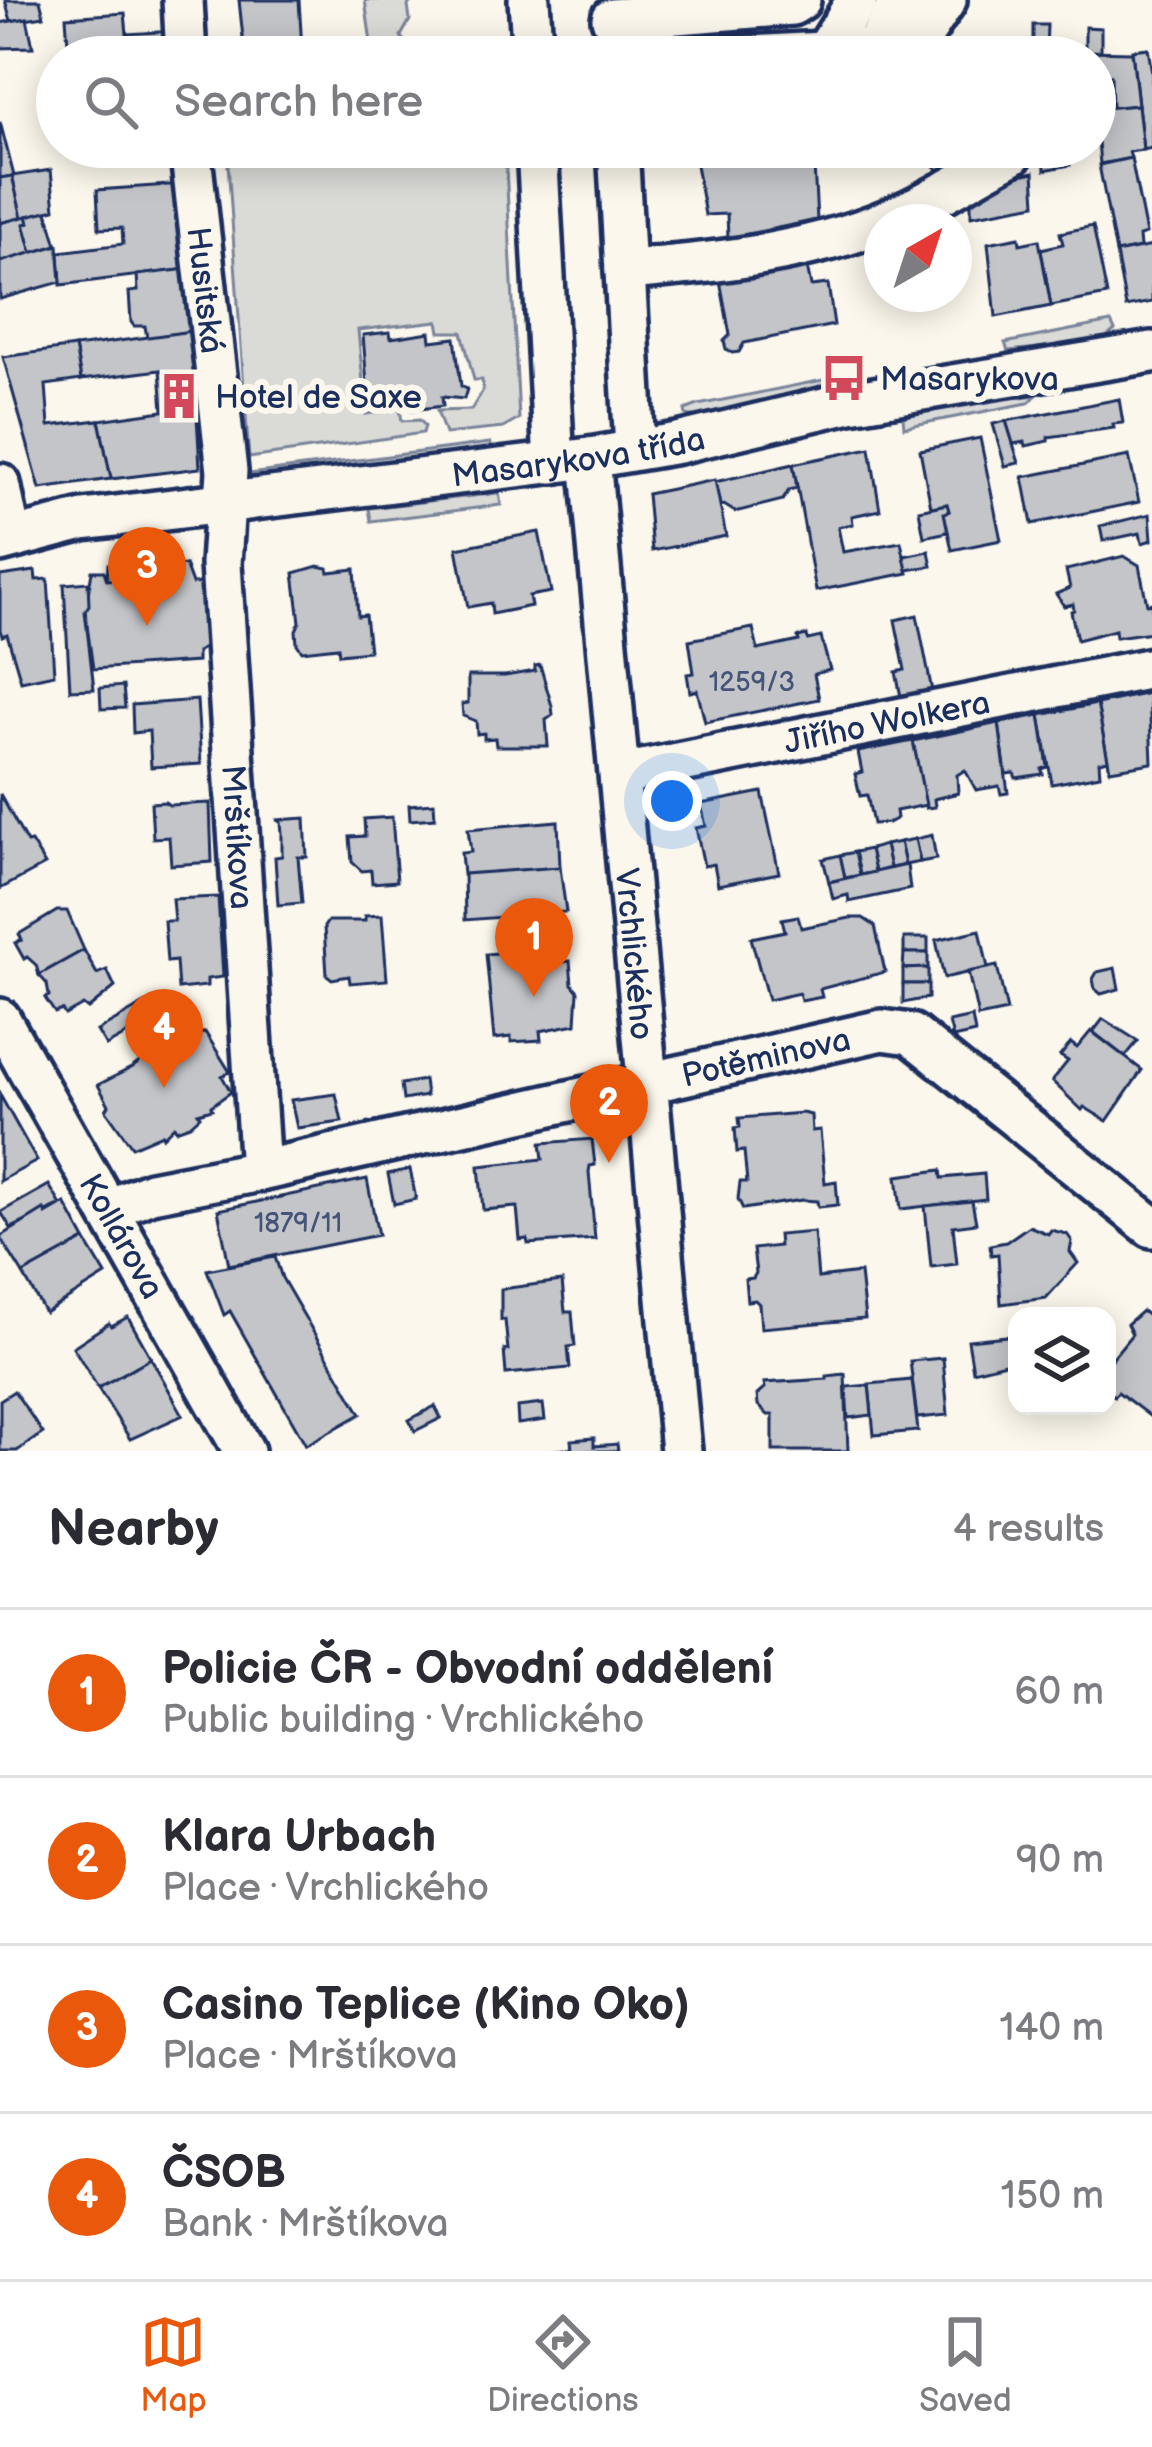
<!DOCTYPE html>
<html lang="en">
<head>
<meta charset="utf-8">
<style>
  :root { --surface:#fff; --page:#f7f7f7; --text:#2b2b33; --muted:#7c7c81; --line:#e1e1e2; --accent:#ea580c }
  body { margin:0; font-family:"Balsamiq Sans",sans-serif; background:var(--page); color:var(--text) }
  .controls { position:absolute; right:36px; bottom:36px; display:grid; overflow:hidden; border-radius:24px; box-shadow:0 6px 30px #0003 }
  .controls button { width:108px; height:108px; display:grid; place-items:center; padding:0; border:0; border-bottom:3px solid var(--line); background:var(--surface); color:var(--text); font:60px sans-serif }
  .compass { position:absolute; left:864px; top:204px; width:108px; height:108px; border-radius:50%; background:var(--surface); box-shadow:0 6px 30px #0003; rotate:39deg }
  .you { position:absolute; left:672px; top:801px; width:42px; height:42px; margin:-30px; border:9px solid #fff; border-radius:50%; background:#1a73e8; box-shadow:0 0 0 18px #1a73e833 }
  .badge { display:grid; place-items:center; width:78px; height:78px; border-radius:50%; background:var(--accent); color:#fff; font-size:39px; font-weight:700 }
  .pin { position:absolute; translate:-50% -99px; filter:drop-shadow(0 3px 6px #0008) }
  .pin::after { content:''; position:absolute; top:63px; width:42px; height:36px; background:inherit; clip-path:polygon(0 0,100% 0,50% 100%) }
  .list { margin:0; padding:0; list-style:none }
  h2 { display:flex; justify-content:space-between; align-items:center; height:156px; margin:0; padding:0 48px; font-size:51px }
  h2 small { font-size:39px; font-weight:400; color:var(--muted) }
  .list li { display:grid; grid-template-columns:78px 1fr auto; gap:36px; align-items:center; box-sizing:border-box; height:168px; padding:0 48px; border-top:3px solid var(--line) }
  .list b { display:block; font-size:45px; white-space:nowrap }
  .list p { margin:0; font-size:39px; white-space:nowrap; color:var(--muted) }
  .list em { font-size:39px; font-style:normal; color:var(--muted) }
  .icon { flex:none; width:66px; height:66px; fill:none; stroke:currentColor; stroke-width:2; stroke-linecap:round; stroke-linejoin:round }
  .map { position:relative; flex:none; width:1152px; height:1451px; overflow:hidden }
  .search { position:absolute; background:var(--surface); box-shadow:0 6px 30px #0003; left:36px; right:36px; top:36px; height:132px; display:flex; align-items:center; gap:30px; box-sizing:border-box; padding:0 42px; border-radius:66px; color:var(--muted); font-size:45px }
  .sheet { height:828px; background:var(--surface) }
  nav { display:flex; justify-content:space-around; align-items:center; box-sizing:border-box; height:168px; border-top:3px solid var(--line); background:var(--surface); font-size:33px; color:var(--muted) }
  nav a { display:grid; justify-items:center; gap:6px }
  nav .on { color:var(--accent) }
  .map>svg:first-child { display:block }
  .green { fill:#dadad7; stroke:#7a849a; stroke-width:3 }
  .building { fill:#c3c5c9; stroke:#1b2f5e; stroke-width:3 }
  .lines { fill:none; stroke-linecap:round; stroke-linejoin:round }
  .minor-casing { stroke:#1b2f5e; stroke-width:48 }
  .minor { stroke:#fbf7ec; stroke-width:39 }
  .labels { text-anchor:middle; stroke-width:12; stroke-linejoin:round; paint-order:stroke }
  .number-label { font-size:27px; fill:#455479 }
  .street-label { font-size:33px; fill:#1b2f5e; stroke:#fbf7ec }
  .poi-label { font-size:33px; fill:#1b2f5e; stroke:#fbf7ec; text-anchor:start }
</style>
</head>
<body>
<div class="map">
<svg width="1152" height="1451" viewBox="0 0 1152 1451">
  <rect width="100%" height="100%" fill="#fbf7ec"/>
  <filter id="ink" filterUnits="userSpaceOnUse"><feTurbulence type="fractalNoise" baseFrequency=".00833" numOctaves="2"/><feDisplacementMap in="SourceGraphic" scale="24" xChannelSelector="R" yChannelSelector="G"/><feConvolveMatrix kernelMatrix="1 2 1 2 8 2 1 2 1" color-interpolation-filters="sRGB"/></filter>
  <g filter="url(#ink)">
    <g class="green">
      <path d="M365 0H412L408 6 410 20 401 36 413 57H373Z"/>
      <path d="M255 147H505L519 419 503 428 445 434 437 411 471 410 483 390 482 380H474L462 332H440L438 321 358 330 366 414 400 409 402 421 420 420 425 426 423 433 249 458 227 150Z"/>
      <path d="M1111 322 1115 330 1101 342 1008 351 1005 343Z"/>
      <path d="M823 380 833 381C793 395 728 425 686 415L685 410 698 405Z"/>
      <path d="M1037 395 1028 403 904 427 903 417 933 408Z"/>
      <path d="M490 443 492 452 244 483 249 474Z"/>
      <path d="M499 493 501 505 371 521 369 508Z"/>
    </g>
    <g class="building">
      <path d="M5 0H40L44 16 11 21Z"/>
      <path d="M239 0H299L302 49 290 50V57H245Z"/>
      <path d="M125 13 127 34 174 31 175 57H69L66 17Z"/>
      <path d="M27 18 33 47 0 48V23Z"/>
      <path d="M1033 25H1047L1046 51 1033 50Z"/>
      <path d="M1085 27 1101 28V52H1085Z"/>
      <path d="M1148 48 1152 73V148L1143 150 1132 50Z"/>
      <path d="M1033 50 1132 52 1138 105 1112 108 1111 75 1095 76V57H1033Z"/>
      <path d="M1138 105 1143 150 1129 152 1131 158 1100 164 1095 109Z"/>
      <path d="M0 122 14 176 0 178Z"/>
      <path d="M813 147 817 220 728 238 727 214 705 215 693 148Z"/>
      <path d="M942 147 957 161 941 174 929 158Z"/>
      <path d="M1069 150 1070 165 1045 170 1044 153Z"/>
      <path d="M1131 158 1146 234 1139 236 1140 248 1116 253 1099 165Z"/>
      <path d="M51 170 55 209 22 218 12 176Z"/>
      <path d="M1034 172 1036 204 971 216V185Z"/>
      <path d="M12 176 22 218 0 223V178Z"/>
      <path d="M183 184 188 269 61 285 59 252 123 244 122 228 99 229 97 190Z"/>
      <path d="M47 211 57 245 32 253 24 224 29 223 27 216Z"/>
      <path d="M27 216 29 223 24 224 32 253 0 262V223Z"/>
      <path d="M1093 226 1107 295 1051 306 1041 249 1063 244 1060 233Z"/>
      <path d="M1019 237 1020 244 1039 240 1051 306 996 317 988 243Z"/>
      <path d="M58 245 61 282 0 299V262Z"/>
      <path d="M1152 246V302L1126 307 1116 253Z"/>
      <path d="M806 262 811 286 828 284 834 325 744 343 739 352 732 353 726 349 724 341 730 335 720 280Z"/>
      <path d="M188 269 192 331 147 338 145 326H134L131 322 129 292 138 291 137 275Z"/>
      <path d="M192 331 200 468 111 479 99 420 163 411 160 370 81 380 75 347Z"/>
      <path d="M390 332 391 338 430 332 431 341 455 338 461 386 467 389 464 399 442 397 443 406 412 410 410 402 369 409 363 335Z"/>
      <path d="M75 347 81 380 46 385 49 426 99 420 111 479 40 489 3 357Z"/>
      <path d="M1119 399 1123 423 1113 424 1114 428 1048 437V441L1026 446 1025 442 1013 444 1006 421Z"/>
      <path d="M1006 421 1019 463 1005 466 993 424Z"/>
      <path d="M980 438 1001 540 952 550 944 513 949 511 947 504 931 507 920 450Z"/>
      <path d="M870 448 880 510 852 516 853 524 838 527 843 552 901 542 908 573 816 591 793 464Z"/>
      <path d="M1129 456 1139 502 1032 524 1023 477Z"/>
      <path d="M793 464 797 488 789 490 783 500 735 512 724 505 720 506 715 482Z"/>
      <path d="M715 480 726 536 652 551 647 494Z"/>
      <path d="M947 504 949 511 944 513 948 532 924 537 919 510Z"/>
      <path d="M1150 514 1152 540 1142 543 1140 533 1103 541 1100 526Z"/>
      <path d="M539 532 551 592 529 596 531 606 492 614 491 603 468 607 457 548Z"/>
      <path d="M929 551 932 566 907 570 904 556Z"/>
      <path d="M1124 556 1139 565 1147 604 1152 603V632L1116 637 1115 630 1077 640 1071 611 1074 610 1073 604 1064 606 1056 594 1070 588 1066 570Z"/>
      <path d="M168 560 171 575 107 580 108 564Z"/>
      <path d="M185 565 192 584 204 583 208 645 197 652V662L93 669 85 611 92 571H104L107 580 171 575 173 566Z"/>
      <path d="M318 566 328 568 329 572 355 569 358 616 365 615 369 651 339 654 338 647 302 651 297 644 296 630 300 622 294 573Z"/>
      <path d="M35 571 36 580 48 579 54 674 21 681 7 634 2 636 0 630V576Z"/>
      <path d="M88 582 89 605 85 611 94 689 70 690 64 584Z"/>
      <path d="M917 615 932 691 901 697 896 672 905 670 895 620Z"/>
      <path d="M753 628 758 650 799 641 798 637 807 635 808 640 821 637 830 670 814 674 819 699 705 722 697 690 690 692 687 674 694 673 689 640Z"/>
      <path d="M540 665 552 706 553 715 546 720 548 746H496L495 738 484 739V733L477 734 476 721 463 716 462 704 468 703V676H505L535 671V666Z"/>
      <path d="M123 686 125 708 101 709 100 688Z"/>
      <path d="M1149 693 1152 763 1110 770 1097 704Z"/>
      <path d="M197 700 201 764 151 767 149 731 133 733 132 705Z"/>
      <path d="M1097 704 1108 760 1099 762 1100 775 1052 784 1040 715Z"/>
      <path d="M1040 715 1048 767 1042 769 1043 774 1016 778 1014 773 1006 774 999 723Z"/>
      <path d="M999 723 1008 793 1001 794 999 786 976 790 965 770 957 775 958 793 934 799 935 807 926 808 913 741Z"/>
      <path d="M913 741 926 805 896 811 897 818 888 823 873 824 867 795 860 796 855 774 862 772 858 752Z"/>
      <path d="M762 792 779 873 718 885 714 864 704 866 696 828 706 826 701 804Z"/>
      <path d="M0 794 27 843 31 842 45 865 0 889Z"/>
      <path d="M165 802 169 805 210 803 212 862 171 865 169 837 153 838 151 803Z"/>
      <path d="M434 803 435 818 410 820 409 805Z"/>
      <path d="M392 817 397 881 372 883 371 870 362 871 352 862 350 837 365 836 364 819Z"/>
      <path d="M305 818 307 857H298L302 903 278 905 275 857 282 856V834L281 821 276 820Z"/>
      <path d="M558 821 560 867 463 875 461 853 471 852 468 829Z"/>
      <path d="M932 835 936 859 920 862 915 839Z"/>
      <path d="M915 839 920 862 905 865 900 842Z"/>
      <path d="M900 842 905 865 890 868 885 845Z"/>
      <path d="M885 845 890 868 875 872 870 849Z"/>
      <path d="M870 849 875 872 860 875 855 852Z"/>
      <path d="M855 852 860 875 845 878 840 855Z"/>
      <path d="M840 855 845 878 829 882 823 859Z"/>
      <path d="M907 865 910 889 849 902 848 895 833 899 829 882Z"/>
      <path d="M560 867 566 912 465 920 464 874Z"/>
      <path d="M218 897 223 977 207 979V986L178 989 176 961 167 962 164 921H174L172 899Z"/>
      <path d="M57 911H67L84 950 39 975 36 965 27 957 24 959 15 943 22 940 19 934Z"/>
      <path d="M382 915 387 980 350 983 349 976 332 979 327 975 324 927 328 921H365V916Z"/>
      <path d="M798 916 801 928 850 918H863L875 926 885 972 820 989 822 997 801 1001 799 993 768 1000 751 938 785 931 782 919Z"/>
      <path d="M980 930 988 968 944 978 936 940Z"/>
      <rect x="904" y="938" width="24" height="15"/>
      <path d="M552 949 554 963 570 961 572 984 578 991 576 1024 540 1031 541 1040 511 1042V1037L494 1039 486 954 518 951 520 966 534 965 533 951Z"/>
      <path d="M84 950 97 974 107 970 115 987 88 1009 83 1005 65 1015 62 1010 55 1013 45 998 49 996 47 984 39 975Z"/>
      <path d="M904 953H928V968L903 969Z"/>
      <path d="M997 966 1007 1011 978 1017 968 972Z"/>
      <path d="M928 968V984H903V969Z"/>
      <path d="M1115 968 1119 989 1101 994 1095 989 1093 979 1097 972Z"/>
      <path d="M903 984H928V998L903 1003Z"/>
      <path d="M148 1002 156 1018 106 1046 97 1031Z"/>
      <path d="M187 1006 188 1020 165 1022 157 1008Z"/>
      <path d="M972 1017 975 1033 953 1038 949 1022Z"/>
      <path d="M1103 1019 1138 1041 1125 1057 1093 1032Z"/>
      <path d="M1091 1031 1142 1070 1107 1121 1084 1107 1082 1110 1052 1081 1068 1061 1060 1056 1071 1043 1077 1048Z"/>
      <path d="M205 1032 230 1072 222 1076 231 1092 211 1106 212 1109 198 1113 200 1116 190 1125 176 1130 174 1126 163 1137 162 1134 132 1147 106 1110 109 1105 98 1085 133 1067 155 1050Z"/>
      <path d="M424 1080 426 1096 403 1100 401 1084Z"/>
      <path d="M336 1094 342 1122 297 1128 291 1100Z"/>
      <path d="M0 1095 37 1161 0 1181Z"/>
      <path d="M802 1113 811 1115 812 1131 820 1130 825 1183 836 1181 838 1205 818 1207 817 1201 802 1200 743 1209 738 1199 740 1182H747L744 1151 737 1152 735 1128 740 1127 739 1118Z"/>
      <path d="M592 1139 595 1165 590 1166 589 1172 595 1239 528 1244 527 1239 520 1240 517 1207 483 1210 479 1166 543 1159 541 1143Z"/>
      <path d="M410 1169 416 1199 394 1204 388 1174Z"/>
      <path d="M941 1170 942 1178 984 1174 986 1199 901 1209 897 1176Z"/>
      <path d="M367 1179 378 1235 229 1265 218 1210Z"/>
      <path d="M49 1185 61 1205 11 1228 1 1212Z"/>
      <path d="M972 1201 976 1223 953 1226 957 1264 931 1267 925 1206Z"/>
      <path d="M65 1203 85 1240 23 1274 0 1237 44 1210 46 1214Z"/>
      <path d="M1029 1226 1048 1234 1051 1230 1067 1234 1072 1241 1070 1252 1078 1263 1046 1298 1001 1304 998 1254 991 1255 990 1245 1006 1242Z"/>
      <path d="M814 1232 818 1278 860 1273 865 1319 761 1328 759 1304 755 1300 747 1301 745 1279 753 1278 756 1273 753 1249 779 1246 778 1235Z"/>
      <path d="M85 1240 106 1275 45 1313 23 1274Z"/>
      <path d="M275 1257 282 1278 361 1414 306 1445 230 1311 224 1315 207 1270Z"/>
      <path d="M562 1281 565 1312H572L575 1346 568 1347 570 1368 506 1374 504 1350H508L505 1320H501V1289Z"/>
      <path d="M1142 1311 1152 1319V1418L1118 1392 1114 1396 1107 1390 1109 1362 1132 1334 1127 1324Z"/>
      <path d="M128 1317 151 1358 98 1388 73 1347 109 1323 111 1326Z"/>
      <path d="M1017 1335V1360L973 1371 968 1340Z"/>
      <path d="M151 1358 183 1415 130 1439 98 1388Z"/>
      <path d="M943 1358 948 1415 917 1418 910 1361Z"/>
      <path d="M845 1374 848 1451H773V1415H768L758 1405 757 1395 765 1388 764 1383 827 1379V1376Z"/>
      <path d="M912 1380 918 1431 874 1435 869 1384Z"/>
      <path d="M869 1385 872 1415 848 1418 846 1387Z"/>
      <path d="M14 1391 43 1433 17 1451H0V1400Z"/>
      <path d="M543 1404 545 1420 518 1424 517 1407Z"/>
      <path d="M435 1406 441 1418 415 1431 409 1420Z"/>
      <path d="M594 1438V1446L617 1444 618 1451H548L572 1448 571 1440Z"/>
    </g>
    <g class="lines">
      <defs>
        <g id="minor">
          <path d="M183 0 186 57"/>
          <path d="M529 0 533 57"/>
          <path d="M612 19 792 5 800 0"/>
          <path d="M873 50 901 0"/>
          <path d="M826 51 857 0"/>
          <path d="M730 57 915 47 946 0"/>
          <path id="s1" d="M190 147 227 471 221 564 260 1171"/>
          <path d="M537 147 554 463"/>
          <path d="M618 147 635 449"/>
          <path d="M625 270C718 263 821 252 906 212 942 195 977 173 1012 154L1011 147"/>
          <path id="s2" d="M590 458 681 1451"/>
          <path d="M0 484 11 538"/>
          <path id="s3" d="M0 542 83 520 590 458 678 443 850 402 1152 352"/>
          <path id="s4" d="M622 774 1152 668"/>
          <path id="s5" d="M0 1019 244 1451"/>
          <path id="s6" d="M109 1209 151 1192 260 1171 882 1030 911 1034 1152 1227"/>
        </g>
      </defs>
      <use href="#minor" class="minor-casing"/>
      <use href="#minor" class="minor"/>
    </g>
  </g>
  <defs>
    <symbol id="bus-bare" viewBox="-9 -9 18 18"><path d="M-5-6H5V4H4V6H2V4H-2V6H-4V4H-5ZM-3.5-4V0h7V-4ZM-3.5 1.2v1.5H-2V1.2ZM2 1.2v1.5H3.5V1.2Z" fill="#d1495b" stroke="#fbf7ec" stroke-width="2.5" paint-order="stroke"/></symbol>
    <symbol id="building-bare" viewBox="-9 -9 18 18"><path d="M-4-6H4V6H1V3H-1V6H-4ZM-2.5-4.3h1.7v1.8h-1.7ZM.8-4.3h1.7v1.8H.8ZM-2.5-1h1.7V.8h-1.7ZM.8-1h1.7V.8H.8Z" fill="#d1495b" stroke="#fbf7ec" stroke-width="2.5" paint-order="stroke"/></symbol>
  </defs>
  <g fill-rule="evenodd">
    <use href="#bus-bare" x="811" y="345" width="66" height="66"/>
    <use href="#building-bare" x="146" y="363" width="66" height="66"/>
  </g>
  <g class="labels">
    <g class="number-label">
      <text x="752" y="691">1259/3</text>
      <text x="298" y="1232">1879/11</text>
    </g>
    <g class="street-label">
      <text dy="12" stroke="none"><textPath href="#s1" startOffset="144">Husitská</textPath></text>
      <text dy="12" stroke="none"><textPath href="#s3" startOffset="585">Masarykova třída</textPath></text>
      <text dy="12" stroke="none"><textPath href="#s4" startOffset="270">Jiřího Wolkera</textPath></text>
      <text dy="12" stroke="none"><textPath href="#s1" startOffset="693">Mrštíkova</textPath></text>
      <text dy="12" stroke="none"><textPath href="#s2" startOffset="498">Vrchlického</textPath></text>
      <text dy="12" stroke="none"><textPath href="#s6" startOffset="675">Potěminova</textPath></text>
      <text dy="12" stroke="none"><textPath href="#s5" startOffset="249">Kollárova</textPath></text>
    </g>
    <g class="poi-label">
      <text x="880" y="390">Masarykova</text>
      <text x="215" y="408">Hotel de Saxe</text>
    </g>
  </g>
</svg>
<div class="controls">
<button><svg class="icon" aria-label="layers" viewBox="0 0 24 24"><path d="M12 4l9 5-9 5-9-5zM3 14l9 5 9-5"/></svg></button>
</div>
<svg class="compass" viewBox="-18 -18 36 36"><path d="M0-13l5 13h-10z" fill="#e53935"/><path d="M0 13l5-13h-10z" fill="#7c7c81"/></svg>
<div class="you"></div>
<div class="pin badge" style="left:534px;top:997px">1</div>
<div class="pin badge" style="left:609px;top:1163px">2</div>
<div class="pin badge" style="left:147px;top:626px">3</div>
<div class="pin badge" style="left:164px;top:1088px">4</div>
<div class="search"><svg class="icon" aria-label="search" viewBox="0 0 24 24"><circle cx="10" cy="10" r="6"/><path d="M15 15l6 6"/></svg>Search here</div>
</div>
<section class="sheet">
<h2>Nearby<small>4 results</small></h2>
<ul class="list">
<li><span class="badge">1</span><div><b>Policie ČR - Obvodní oddělení</b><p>Public building · Vrchlického</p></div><em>60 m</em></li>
<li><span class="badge">2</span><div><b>Klara Urbach</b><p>Place · Vrchlického</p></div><em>90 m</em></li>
<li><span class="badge">3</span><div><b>Casino Teplice (Kino Oko)</b><p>Place · Mrštíkova</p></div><em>140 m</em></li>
<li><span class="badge">4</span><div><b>ČSOB</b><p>Bank · Mrštíkova</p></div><em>150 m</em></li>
</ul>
</section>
<nav>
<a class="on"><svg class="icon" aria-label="map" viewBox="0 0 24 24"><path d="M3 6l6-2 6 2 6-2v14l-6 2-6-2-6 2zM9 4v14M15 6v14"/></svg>Map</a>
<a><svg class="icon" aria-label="directions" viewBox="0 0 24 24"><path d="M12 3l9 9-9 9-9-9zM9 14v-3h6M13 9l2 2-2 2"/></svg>Directions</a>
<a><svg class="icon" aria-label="saved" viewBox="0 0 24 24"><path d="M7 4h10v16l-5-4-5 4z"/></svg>Saved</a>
</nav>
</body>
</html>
